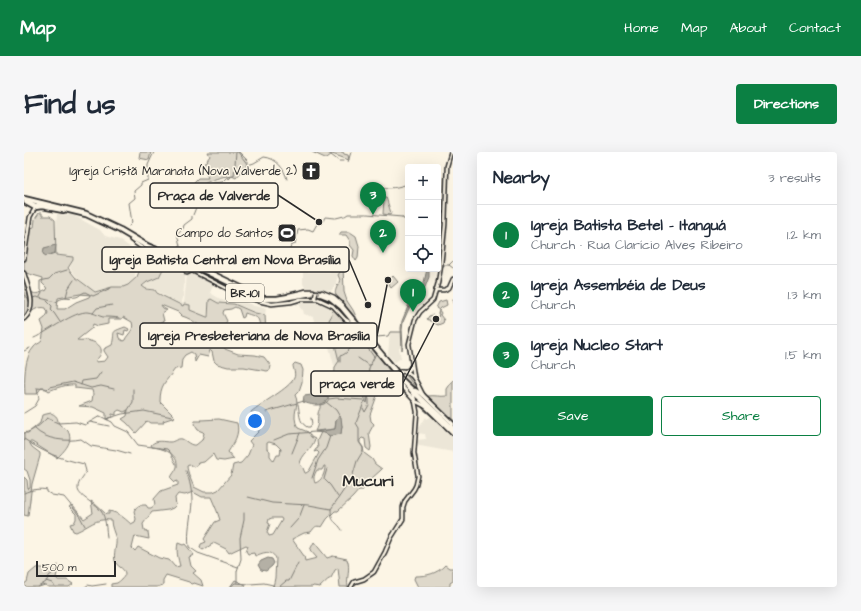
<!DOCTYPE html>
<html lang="en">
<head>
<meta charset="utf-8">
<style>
  :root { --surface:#fff; --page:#f6f6f7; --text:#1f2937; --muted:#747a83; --line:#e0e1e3; --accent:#0b8043 }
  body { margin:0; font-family:"Architects Daughter",sans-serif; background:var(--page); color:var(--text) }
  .controls { position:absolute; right:12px; top:12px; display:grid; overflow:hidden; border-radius:4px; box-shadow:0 4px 16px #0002 }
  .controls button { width:36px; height:36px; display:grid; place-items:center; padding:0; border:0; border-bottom:1px solid var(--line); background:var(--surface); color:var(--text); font:20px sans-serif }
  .scale { position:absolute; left:12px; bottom:10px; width:80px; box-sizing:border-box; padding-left:4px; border:2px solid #2b2b2b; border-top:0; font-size:11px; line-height:14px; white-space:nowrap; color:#2b2b2b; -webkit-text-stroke:3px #fcf5e5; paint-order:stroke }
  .you { position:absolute; left:231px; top:269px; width:14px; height:14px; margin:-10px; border:3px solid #fff; border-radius:50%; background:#1a73e8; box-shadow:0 0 0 6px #1a73e833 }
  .badge { display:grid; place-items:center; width:26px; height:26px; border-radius:50%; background:var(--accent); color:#fff; font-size:13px; font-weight:700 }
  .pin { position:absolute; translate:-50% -33px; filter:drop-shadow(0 1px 2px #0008) }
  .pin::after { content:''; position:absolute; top:21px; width:14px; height:12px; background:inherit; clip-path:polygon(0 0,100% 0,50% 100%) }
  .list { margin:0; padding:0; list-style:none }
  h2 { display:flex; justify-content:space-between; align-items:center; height:52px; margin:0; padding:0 16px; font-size:17px }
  h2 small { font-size:13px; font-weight:400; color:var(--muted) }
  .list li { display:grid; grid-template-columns:26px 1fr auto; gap:12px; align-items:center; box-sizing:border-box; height:60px; padding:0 16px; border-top:1px solid var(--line) }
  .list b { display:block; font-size:15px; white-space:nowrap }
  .list p { margin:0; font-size:13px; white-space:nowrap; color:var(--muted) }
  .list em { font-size:13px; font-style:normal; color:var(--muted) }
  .actions { display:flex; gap:8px; padding:12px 16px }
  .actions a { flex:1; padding:9px 0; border:1px solid var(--accent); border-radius:4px; text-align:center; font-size:14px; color:var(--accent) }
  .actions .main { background:var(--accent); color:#fff }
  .icon { flex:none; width:22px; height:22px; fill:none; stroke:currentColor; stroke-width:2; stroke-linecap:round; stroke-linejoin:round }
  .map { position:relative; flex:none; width:429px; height:435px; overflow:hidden; border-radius:4px }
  header { display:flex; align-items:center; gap:24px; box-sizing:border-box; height:56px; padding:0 20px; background:var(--accent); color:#fff }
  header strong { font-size:19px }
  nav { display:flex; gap:22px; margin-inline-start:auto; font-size:14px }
  .intro { display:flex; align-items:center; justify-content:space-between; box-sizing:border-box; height:96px; padding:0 24px }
  h1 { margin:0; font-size:28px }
  .button { padding:10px 18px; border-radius:4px; background:var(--accent); color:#fff; font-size:14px; font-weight:700 }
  main { display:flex; gap:24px; padding:0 24px }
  aside { flex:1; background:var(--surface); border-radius:4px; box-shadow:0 4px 16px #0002 }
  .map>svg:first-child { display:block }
  .built { fill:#ece6d7 }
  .green { fill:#ded8ca; stroke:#84827a; fill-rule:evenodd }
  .water { fill:#b4b0a5; stroke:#7d7b74 }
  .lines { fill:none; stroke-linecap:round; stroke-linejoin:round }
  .stream { stroke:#7d7b74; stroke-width:1 }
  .tertiary-casing { stroke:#2b2b2b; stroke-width:5.5 }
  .secondary-casing { stroke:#2b2b2b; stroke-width:6 }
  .motorway-casing { stroke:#2b2b2b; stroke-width:8 }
  .tertiary { stroke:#fcf5e5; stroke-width:2.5 }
  .secondary { stroke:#fcf5e5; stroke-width:3 }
  .motorway { stroke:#fcf5e5; stroke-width:4.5 }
  .tertiary-bridge-casing { stroke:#2b2b2b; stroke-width:5.5; stroke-linecap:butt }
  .motorway-bridge-casing { stroke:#2b2b2b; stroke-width:8; stroke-linecap:butt }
  .tertiary-bridge { stroke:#fcf5e5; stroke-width:2.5 }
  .motorway-bridge { stroke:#fcf5e5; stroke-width:4.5 }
  .labels { text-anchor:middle; stroke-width:3; stroke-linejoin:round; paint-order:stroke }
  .shield { fill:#fcf5e5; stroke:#6a6863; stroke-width:1 }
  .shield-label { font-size:11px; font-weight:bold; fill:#2b2b2b }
  .poi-label { font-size:12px; fill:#2b2b2b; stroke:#fcf5e5; text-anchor:end }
  .district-label { font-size:16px; font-weight:bold; fill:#2b2b2b; stroke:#fcf5e5 }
  .leader { fill:none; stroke:#2b2b2b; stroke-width:1.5 }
  .callout-dot { fill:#2b2b2b; stroke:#fcf5e5; stroke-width:1.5 }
  .callout { fill:#fcf5e5; stroke:#2b2b2b; stroke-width:1.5 }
  .callout-label { font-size:13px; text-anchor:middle; font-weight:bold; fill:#2b2b2b }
</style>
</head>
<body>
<header>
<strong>Map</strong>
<nav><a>Home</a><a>Map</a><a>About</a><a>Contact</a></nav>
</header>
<div class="intro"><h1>Find us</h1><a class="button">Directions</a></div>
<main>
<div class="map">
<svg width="429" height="435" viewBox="0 0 429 435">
  <rect width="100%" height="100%" fill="#fcf5e5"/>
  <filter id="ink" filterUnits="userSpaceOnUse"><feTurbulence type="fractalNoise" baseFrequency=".025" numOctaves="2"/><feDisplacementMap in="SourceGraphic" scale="8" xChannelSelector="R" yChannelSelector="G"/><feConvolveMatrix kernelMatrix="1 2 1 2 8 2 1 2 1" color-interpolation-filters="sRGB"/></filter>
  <g filter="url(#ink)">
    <g class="built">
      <path d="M33 62 49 63 76 78 81 84 96 88 114 101 115 109 110 127 103 134 91 135 70 139 61 132 52 124 46 116 50 105 30 103Z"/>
      <path d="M143 110 161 118 162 120 158 151H160L163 123 167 120 190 131 186 141 200 149 204 142 230 154 242 156 241 163 234 162 221 156 201 150 194 151 188 147 185 148 183 165 165 158 166 153 161 152 159 154 129 137H122L118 135 123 130 135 125Z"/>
      <path d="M279 120H314L312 132 307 139 282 137 279 132Z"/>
      <path d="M282 147H292L305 153 309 158 305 169 316 212 310 213 303 188 292 176 289 165 280 162 279 158 277 157 276 153H272V149Z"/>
      <path d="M366 179 378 180V196H375L377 206 371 210 364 203Z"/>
      <path d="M408 264 429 283V300L396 294 392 289V288L402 287 401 282 392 281 402 265 403 267Z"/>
    </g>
    <g class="green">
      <path d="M116 0H127L125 8 115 6Z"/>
      <path d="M184 0H215L224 9V12L212 26 208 24 205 27 203 24C196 25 179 30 176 36L170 30 174 26H184L179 13 186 4Z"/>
      <path d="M288 0H319L320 2 324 3 325 8 308 2 303 6H301Z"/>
      <path d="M361 45H362L367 61 366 63 359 62 360 46Z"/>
      <path d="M15 61H18V64H26L31 68 32 103 49 105V108L44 116 51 125 71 140 88 135H99L104 133 113 125 122 100 144 107 135 125 123 130 118 134 122 137 131 138 133 141 159 154 160 152 166 153V158L183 165H184L185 148 187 147 194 151 210 152 231 161 241 163 242 182 236 179C235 164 235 166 221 161L220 165 218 166 215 157 211 155 207 157 200 158 199 161 203 169 199 175 197 174 194 183 201 197 214 202 231 203 240 205 247 214 246 218 243 219 220 215H204L193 212 190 209 188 200 186 198 184 205 175 203 171 210 170 202 167 200 161 203 158 207 157 216 151 217C142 230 136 232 136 250L151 265 139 269 140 271H126L123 269 112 281 103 271 98 267 103 264 104 258 100 260 95 258 92 260V263L88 262V265L84 266V268L82 267V261L69 255 55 254 68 249 69 242 68 238 51 236V233C44 232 31 236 25 239L21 236H17L13 242H1C0 229 0 205 10 195 12 192 15 192 18 189L20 177 17 169 21 166 24 161 22 156C14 154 7 159 2 165H0V131L2 132C7 144 12 143 23 138L22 135 18 131 19 126 2 121 0 123V99L4 72 7 76 10 75 11 67ZM56 142 66 143 65 145 52 150 41 157H33L34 146ZM137 153 154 160 158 164C169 167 178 176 188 183V185L191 186V191L181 186 178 181 175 183C167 175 155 176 150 186H148L149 174 143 172V178L141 180 136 176V170L140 169 138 161 143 158 139 156ZM99 165 108 170C111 179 103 182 101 188L99 189 95 186 94 181 100 183 101 178 104 179 105 177 101 175C85 181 92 178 88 193L80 197V199L84 205 81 209 72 210V208C81 200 78 192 66 189 62 187 57 189 53 188L68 176 69 172 74 174 84 172V167H98Z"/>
      <path d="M260 73 270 75 266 90 255 87Z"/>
      <path d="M317 80H326L332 84 335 94 334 106 332 109 329 104 330 98 326 93V89L322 83H315Z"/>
      <path d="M317 112 319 113 320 140 323 149 329 158 335 171 362 203V206L323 160C322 155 321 155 318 151 309 140 310 142 316 128L314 123 317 118Z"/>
      <path d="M369 124 374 130 367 136 363 130Z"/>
      <path d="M288 144 301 147 314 156 362 214 370 226 368 232 369 235 380 239 383 242 355 238 346 263 347 269 350 272 345 281 347 295 346 299 342 296 341 287 338 286 336 288V291L339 295 340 301 348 307 351 312 358 317 357 318 338 335 339 338H335L329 345 314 359H311L303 367 298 375C291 373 291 375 287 380L280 381 268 387 280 404 281 409 293 406 286 398 290 390 303 406 309 404 323 407C327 417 322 426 324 435H316L314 416 311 418 307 426C302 428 300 432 296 435L289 434 288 435H249L251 426 252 406C246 397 239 401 231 404L230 401 224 402 222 399 224 394 222 393 205 401 202 397 190 391 179 398 176 396 177 392 182 390 180 387 191 370 196 368 193 359 187 345H178L169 340 161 343 154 342 151 346 152 353 149 356 144 358 128 360 119 372 120 378 124 380 125 387 111 384 108 396 111 399 114 395 135 406 145 408 151 415 156 414C154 406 152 400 154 391L159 393 161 392 170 403 165 405 167 414 172 419 169 421 177 428 179 434 170 431 167 432 165 430 142 423 139 428V433L133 435H87V432L93 431C96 429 101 425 101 421 100 416 92 414 91 409 89 401 93 394 92 387 90 380 87 375 87 368 71 366 66 374 52 380L49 379 46 372 50 371 52 367V362L45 355 48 353 60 367 69 361 67 349 70 351 82 362H85V359C95 361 99 365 107 372L111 370 112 367 110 359C113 353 116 353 122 353L124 356H127L131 353 130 347 137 339 154 333V329L151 330 147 326C148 322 152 319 153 315 155 302 139 296 128 295L127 293C133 287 139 290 146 290 150 290 153 286 158 287 163 289 166 294 172 293L178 288 180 281 179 280 174 278 170 272 171 269H178L177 268 195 267 213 271C216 282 210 291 204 300L210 307 200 309 192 308 189 302 180 310 174 311 171 315 165 313 163 314C163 319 168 331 170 335L180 340H189L194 338 207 323 209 313 217 311 224 303 228 293 225 289 235 279V264L228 262 227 260C237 251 266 236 270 226 272 222 269 217 269 213L271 211 277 213 279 218 278 230 275 239 271 243C277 254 266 261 274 276L284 280 287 285 291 287C288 297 277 303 276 312L279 316 281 321H282L285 319 295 301 293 299 290 300 292 297 294 296 293 289 297 280 305 282V284L317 281 318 274 315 265 312 269 311 277 291 279C295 272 293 269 294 262 294 258 297 257 296 253L300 252 304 249V245L310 240 311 215 315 209 305 168 308 163 309 157C294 144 277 151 260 149ZM245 290 252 292 257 297 256 303H253L250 309 246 304V299L243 297V291ZM300 314H301C301 321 298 329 291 331 289 326 290 323 293 318H298ZM248 366H257L258 368 249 383 245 384 243 380 246 372 244 371 245 367Z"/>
      <path d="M422 148 423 153 417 156 415 158 412 156 415 150Z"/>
      <path d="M415 158 417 161 416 163 420 168 419 171 414 173 403 167 405 164 409 163 411 165H414L415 162H414Z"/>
      <path d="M379 220C386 222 394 230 395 238H393L375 222Z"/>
      <path d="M429 228V269L404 244C411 243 416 245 423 244V237Z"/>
      <path d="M27 261C36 265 32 268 36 273 39 276 42 276 44 279 50 290 40 299 33 306L8 290H5L8 295 16 301V304L8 332 4 364 0 363V325L3 328 4 337 6 336V328L3 319 0 317V281H4L16 271 18 263Z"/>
      <path d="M421 413 425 416H429V429L426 431V435H394L390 427 391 424C402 424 413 422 421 413Z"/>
      <path d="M12 416C17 415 29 418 33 421L32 426 34 428H43L49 432 45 435H24L21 433 15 435H1L0 432 3 430 5 422Z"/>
      <path d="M211 428 222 433 221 435H206Z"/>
    </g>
    <g class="water">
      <path d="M32 93 31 101 22 104 19 102 20 96Z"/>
      <path d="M403 117H405V125L400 138 387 152 379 170 378 178 379 194 378 198 377 176 378 169 385 152 399 135Z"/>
      <path d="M340 231 344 246 343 251C338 246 337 238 340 231Z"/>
      <path d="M288 243 304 245V247C297 256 288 253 279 250L280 244Z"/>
      <path d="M315 264 317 265 318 274 317 282 306 284 301 281 291 280 311 277 312 269Z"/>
      <path d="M244 406 248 407 250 411 248 414 242 419 237 418 234 413 237 409Z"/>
    </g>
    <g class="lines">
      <g class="stream">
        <path d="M214 0 224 13 230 11 240 5C252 6 260 16 263 27"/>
        <path d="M303 0 315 9H319"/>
        <path d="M324 10 327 0"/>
        <path d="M354 34C364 38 375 35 384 32"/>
        <path d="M337 62H342"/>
        <path d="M343 62 378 65 379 67H384"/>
        <path d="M321 64 324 62H336"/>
        <path d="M312 66 320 64"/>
        <path d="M105 74 108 71 105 51 111 46 110 39 117 33V31L124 28V13L130 0"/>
        <path d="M155 102 156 94 153 81 159 77 160 73 168 67V64L169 63 175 48 178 35 188 31 198 30 203 25 210 24 212 0"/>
        <path d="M419 113H425L429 116"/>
        <path d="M425 113 429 109"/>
        <path d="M265 120 264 103 267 94 271 92 274 78 284 77 289 79 293 72 299 69 301 65 311 66"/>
        <path d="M0 143 4 146 5 150 9 149V146L12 145 32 150C37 145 45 146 52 145 55 145 57 141 61 140L69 144 87 136"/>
        <path d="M16 145 18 141 16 138V129L25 127 30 122 43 118"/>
        <path d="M42 145 44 137 50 128"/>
        <path d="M429 147V151"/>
        <path d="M23 149 28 154 27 158 30 161 36 170"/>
        <path d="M69 161 73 156 88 153"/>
        <path d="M326 171 350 205"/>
        <path d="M10 186C24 180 50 159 64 160 69 160 74 164 79 165 84 165 90 165 95 166"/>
        <path d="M313 195C310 183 317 178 320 167"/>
        <path d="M354 196 352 189 353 185 364 184 366 180H378"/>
        <path d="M356 197 365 206 375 218 384 225 392 237"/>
        <path d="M0 199 6 196"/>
        <path d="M334 206 344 213H346"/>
        <path d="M316 210V204C324 202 326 195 332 190L341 194"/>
        <path d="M327 224 335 229H340L343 226"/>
        <path d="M57 233 58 229 72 227 77 220"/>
        <path d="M341 234 343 232 345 216 353 199"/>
        <path d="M305 247 312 246 339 248"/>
        <path d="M302 250 312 258 316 265"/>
        <path d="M274 252C276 260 274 270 283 275H286L288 272 287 266"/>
        <path d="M398 254 399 257 421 276"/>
        <path d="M339 256 341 260 345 253V248L342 233"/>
        <path d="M242 260 280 249"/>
        <path d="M0 261 11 254 15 247 13 236 23 237 25 235 49 230 67 236 77 234 90 237"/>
        <path d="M102 261 109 250V237"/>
        <path d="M82 267 98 262 120 259 148 265"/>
        <path d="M66 270 85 274"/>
        <path d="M11 277C21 288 43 290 57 287L67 294 92 298 106 302"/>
        <path d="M0 281C10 279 16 273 23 266L34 271 52 270 61 273 76 264 88 270 91 274 104 280 114 293 143 297 146 300 152 312"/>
        <path d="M0 287C22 302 35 306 60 312L62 319C60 325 54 329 54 336 53 344 71 351 77 359 82 365 82 378 83 386"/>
        <path d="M250 288 265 282 291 280"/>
        <path d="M268 301 276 281"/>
        <path d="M303 317 300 327 306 333 314 345"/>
        <path d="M162 319C166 329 168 339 168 350 167 366 163 379 165 395L174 401 214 415"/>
        <path d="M288 326 294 308 302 296 306 284"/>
        <path d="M0 341C6 338 16 336 23 338V340L28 343 40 345 55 363 61 374"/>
        <path d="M224 345 248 351 285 353 307 357 328 326 333 309 339 299V296L335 290V276L332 271 341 248"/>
        <path d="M307 357C307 372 312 368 318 378"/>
        <path d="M266 376 275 366 280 353"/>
        <path d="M22 429 28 431 31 435"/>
        <path d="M213 431V419L217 407 216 386 220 368V361"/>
        <path d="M14 435 22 430 25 424 33 418 34 413"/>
        <path d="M61 435 64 433 68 434 82 432"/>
        <path d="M206 435 211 431 226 432 240 431 249 433V435"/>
        <path d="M255 435 262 429H265L274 411"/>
      </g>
      <defs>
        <g id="tertiary">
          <path d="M107 88 121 98 143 106 206 138 234 149 248 152 267 150 277 147H294L309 154 321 167 330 173"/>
          <path d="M135 97 169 111"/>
          <path d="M0 107 6 65 11 56"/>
          <path d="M161 117 163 121 167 119 165 114"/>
          <path d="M0 121C4 136 14 155 0 167"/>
          <path d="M412 138H420L425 136 429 127"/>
          <path d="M298 140 310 145 319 153"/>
          <path d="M265 143 282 139H289"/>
          <path d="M390 225 385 192 391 168 396 160 409 148 414 131 417 113 421 73 423 14 427 0"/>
          <path d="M327 435 330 430 340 427 350 420 361 400 367 386 379 367V355L381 349 390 337 392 333 394 324 390 301 393 260 390 244 388 241"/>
        </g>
        <g id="secondary">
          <path d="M382 219 385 218 387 215"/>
          <path d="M391 238 398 242 429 272"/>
          <path d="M399 243C394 235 390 219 378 219L372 224V228L391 249 401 254"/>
          <path d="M400 253 429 281"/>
        </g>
        <g id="motorway">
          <path d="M0 47 62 62 96 78 123 94 166 112"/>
          <path d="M2 50 11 55 18 54 39 58"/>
          <path d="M169 113 240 147H253L288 141 297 142 307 146 318 155 371 219"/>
          <path d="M374 225 429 277"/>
        </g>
      </defs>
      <use href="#tertiary" class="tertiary-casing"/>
      <use href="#secondary" class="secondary-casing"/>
      <use href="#motorway" class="motorway-casing"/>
      <use href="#tertiary" class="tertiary"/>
      <use href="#secondary" class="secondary"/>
      <use href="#motorway" class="motorway"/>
      <defs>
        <path id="tertiary-bridge" d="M291 146 292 140"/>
        <g id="motorway-bridge">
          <path d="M166 112 169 113"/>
          <path d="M370 220 374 225"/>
        </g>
      </defs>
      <use href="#tertiary-bridge" class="tertiary-bridge-casing"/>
      <use href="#motorway-bridge" class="motorway-bridge-casing"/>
      <use href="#tertiary-bridge" class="tertiary-bridge"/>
      <use href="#motorway-bridge" class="motorway-bridge"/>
    </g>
  </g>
  <defs>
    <symbol id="church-square" viewBox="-11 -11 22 22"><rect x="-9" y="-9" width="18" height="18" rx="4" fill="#2b2b2b" stroke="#fcf5e5"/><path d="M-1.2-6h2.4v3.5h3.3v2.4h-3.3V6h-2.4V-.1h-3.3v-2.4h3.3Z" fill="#fff"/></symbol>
    <symbol id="stadium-square" viewBox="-11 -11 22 22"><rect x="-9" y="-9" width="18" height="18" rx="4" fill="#2b2b2b" stroke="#fcf5e5"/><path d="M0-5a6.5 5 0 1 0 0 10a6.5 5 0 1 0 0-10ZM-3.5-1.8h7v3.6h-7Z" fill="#fff"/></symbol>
  </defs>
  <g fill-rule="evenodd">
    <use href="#church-square" x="276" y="8" width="22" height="22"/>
    <use href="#stadium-square" x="252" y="70" width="22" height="22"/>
  </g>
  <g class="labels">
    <rect class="shield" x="202" y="132" width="38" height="18" rx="3"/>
    <g class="shield-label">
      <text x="221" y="145">BR-101</text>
    </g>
    <g class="poi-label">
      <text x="273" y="23">Igreja Cristã Maranata (Nova Valverde 2)</text>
      <text x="249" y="85">Campo do Santos</text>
    </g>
    <g class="district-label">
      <text x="344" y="334">Mucuri</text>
    </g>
  </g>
  <path class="leader" d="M295 70L254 43M344 153L325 108M364 128L353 184M412 167L379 231"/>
  <g class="callout-dot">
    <circle cx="295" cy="70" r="4"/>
    <circle cx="344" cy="153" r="4"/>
    <circle cx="364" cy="128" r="4"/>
    <circle cx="412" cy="167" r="4"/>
  </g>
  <g class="callout">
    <rect x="126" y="31" width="128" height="25" rx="4"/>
    <rect x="78" y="95" width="247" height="25" rx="4"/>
    <rect x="116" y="171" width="237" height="25" rx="4"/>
    <rect x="287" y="219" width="92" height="25" rx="4"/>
  </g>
  <g class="callout-label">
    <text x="190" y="48">Praça de Valverde</text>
    <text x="201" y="112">Igreja Batista Central em Nova Brasília</text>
    <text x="235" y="188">Igreja Presbeteriana de Nova Brasília</text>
    <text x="333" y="236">praça verde</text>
  </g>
</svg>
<div class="controls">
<button>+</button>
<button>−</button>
<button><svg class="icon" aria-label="locate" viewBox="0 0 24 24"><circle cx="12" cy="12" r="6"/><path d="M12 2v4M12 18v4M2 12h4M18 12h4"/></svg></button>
</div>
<div class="scale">500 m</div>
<div class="you"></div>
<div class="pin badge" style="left:389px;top:160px">1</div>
<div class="pin badge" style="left:359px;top:101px">2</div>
<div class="pin badge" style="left:349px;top:63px">3</div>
</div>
<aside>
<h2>Nearby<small>3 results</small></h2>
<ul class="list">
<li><span class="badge">1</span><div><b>Igreja Batista Betel - Itanguá</b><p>Church · Rua Clarício Alves Ribeiro</p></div><em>1.2 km</em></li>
<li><span class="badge">2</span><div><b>Igreja Assembéia de Deus</b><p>Church</p></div><em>1.3 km</em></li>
<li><span class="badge">3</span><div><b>Igreja Nucleo Start</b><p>Church</p></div><em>1.5 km</em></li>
</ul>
<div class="actions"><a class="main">Save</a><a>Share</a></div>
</aside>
</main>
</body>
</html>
